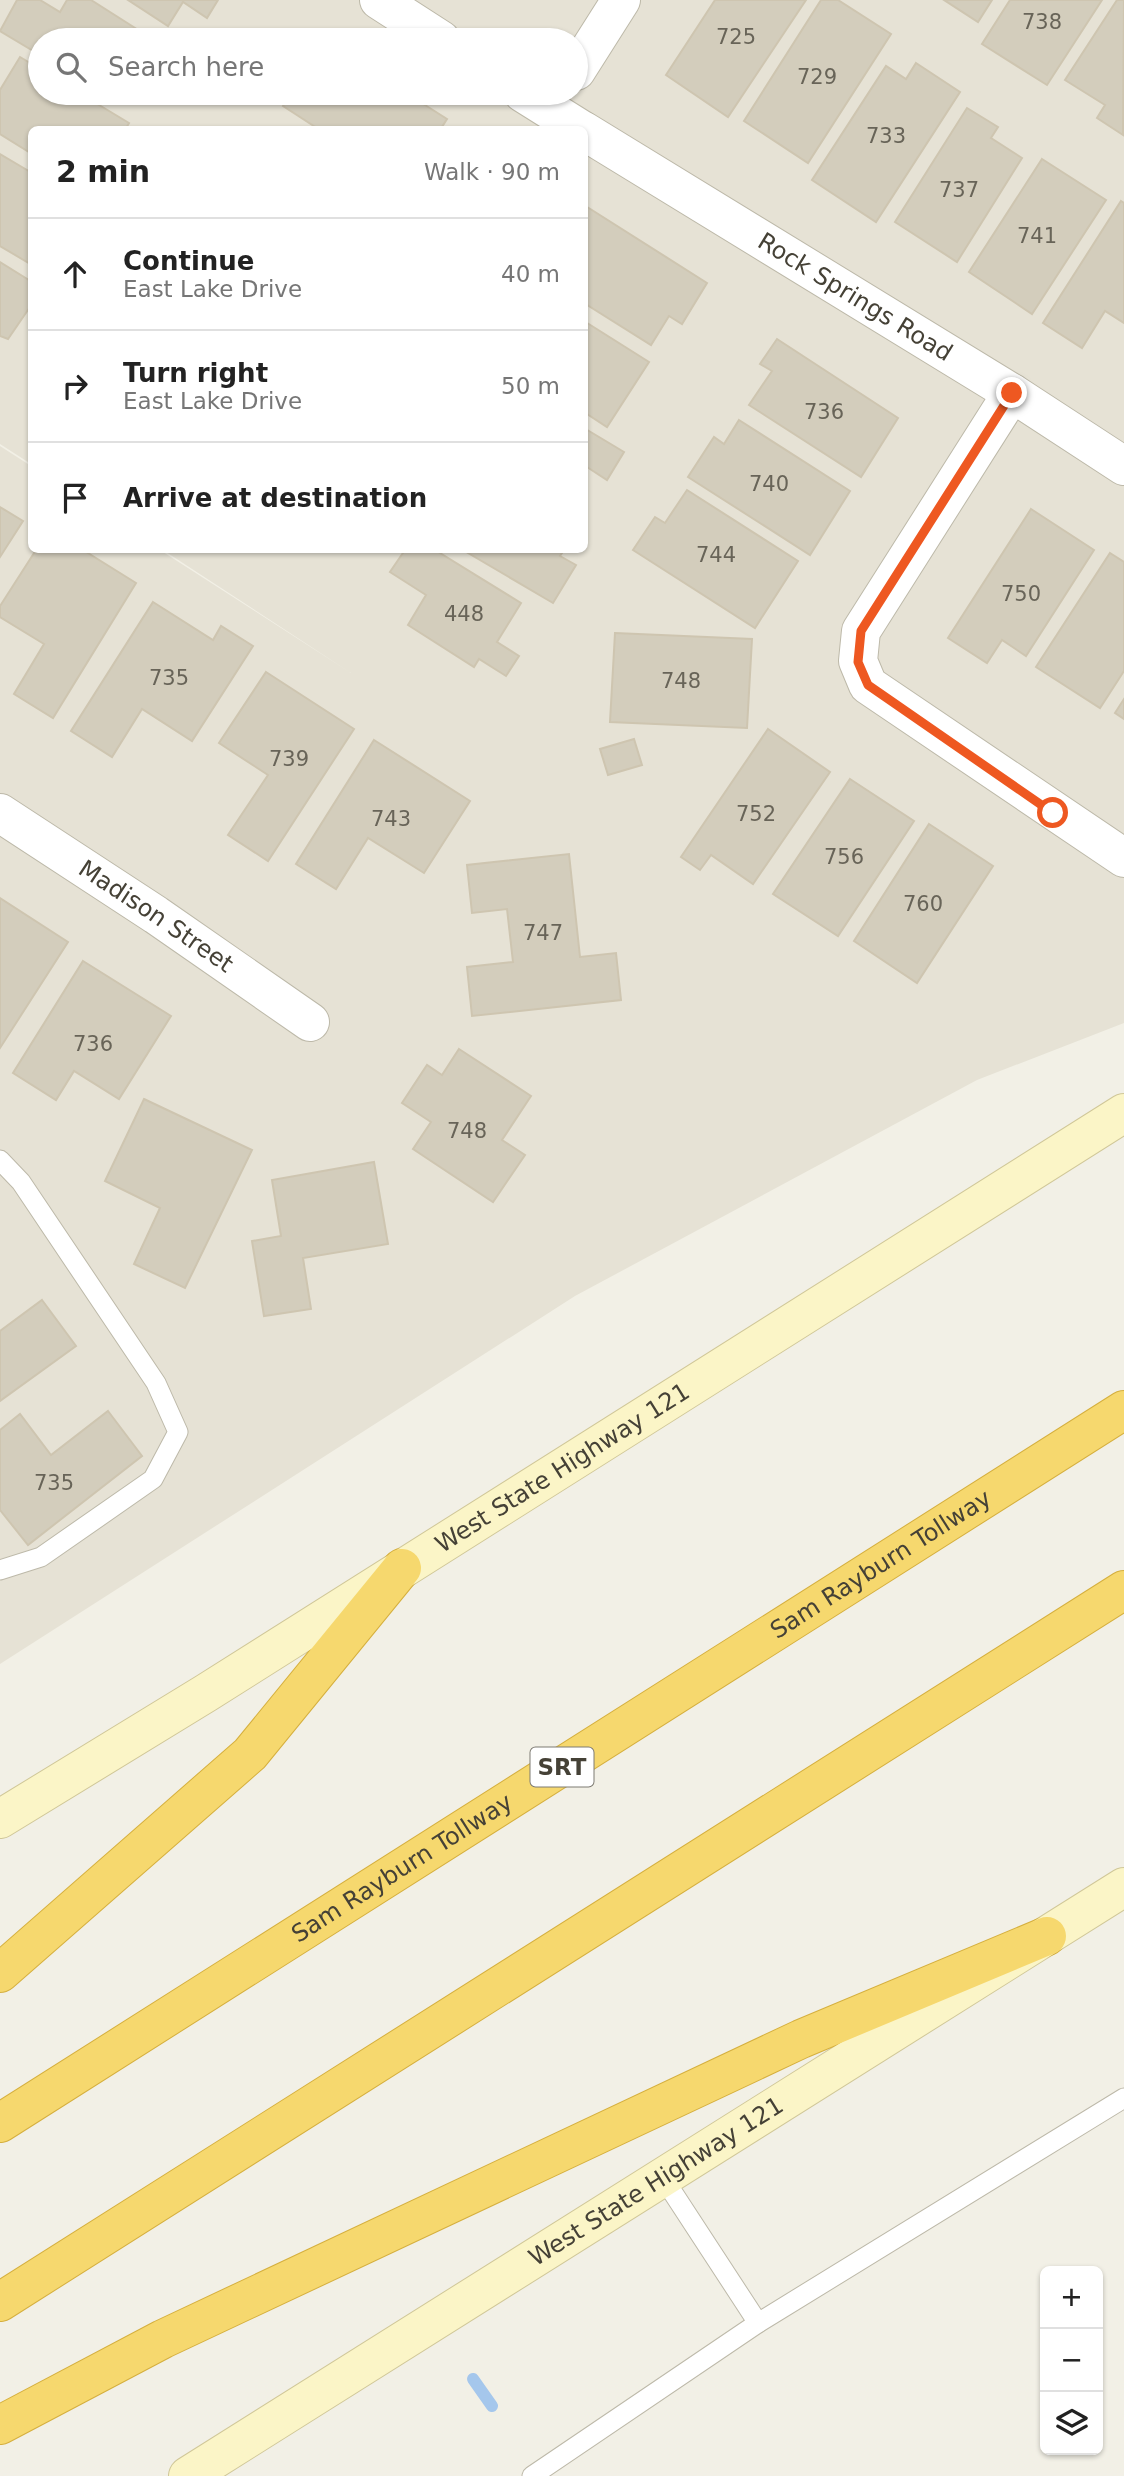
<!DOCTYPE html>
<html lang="en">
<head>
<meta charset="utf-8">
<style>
  :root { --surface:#fff; --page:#f6f6f6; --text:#222; --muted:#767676; --line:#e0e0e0 }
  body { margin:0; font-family:"DejaVu Sans",sans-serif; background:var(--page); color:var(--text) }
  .controls { position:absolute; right:21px; bottom:21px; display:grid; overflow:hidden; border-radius:10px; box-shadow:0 2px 5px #0004 }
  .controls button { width:63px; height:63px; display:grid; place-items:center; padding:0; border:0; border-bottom:2px solid var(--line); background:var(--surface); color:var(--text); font:35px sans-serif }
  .stop { position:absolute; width:21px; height:21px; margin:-16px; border:5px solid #ee5821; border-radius:50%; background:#fff }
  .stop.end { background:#ee5821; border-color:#fff; box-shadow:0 2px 7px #0008 }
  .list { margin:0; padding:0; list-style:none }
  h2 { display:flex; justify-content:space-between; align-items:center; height:91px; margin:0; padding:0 28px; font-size:30px }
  h2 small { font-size:23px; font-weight:400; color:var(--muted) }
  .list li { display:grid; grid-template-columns:46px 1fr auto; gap:21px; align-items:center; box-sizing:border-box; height:112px; padding:0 28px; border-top:2px solid var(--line) }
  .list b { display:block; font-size:26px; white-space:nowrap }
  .list p { margin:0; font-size:23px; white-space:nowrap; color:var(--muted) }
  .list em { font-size:23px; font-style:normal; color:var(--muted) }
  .icon { flex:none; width:38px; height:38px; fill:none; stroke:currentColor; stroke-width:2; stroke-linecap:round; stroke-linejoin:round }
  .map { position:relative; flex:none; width:1124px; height:2476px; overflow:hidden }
  .search { position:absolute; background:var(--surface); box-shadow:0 2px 5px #0004; left:28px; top:28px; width:560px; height:77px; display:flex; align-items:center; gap:18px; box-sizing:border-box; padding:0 24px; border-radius:38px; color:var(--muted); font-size:26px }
  .panel { position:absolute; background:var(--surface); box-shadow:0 2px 5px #0004; left:28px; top:126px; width:560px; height:427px; border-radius:10px }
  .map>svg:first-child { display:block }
  .residential { fill:#e6e2d5; fill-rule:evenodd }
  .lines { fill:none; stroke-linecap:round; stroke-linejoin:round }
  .stream { stroke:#a5c7ec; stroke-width:12 }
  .building { fill:#d3cdbc; stroke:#cec5b0; stroke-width:2 }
  .service-casing { stroke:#bdb9a9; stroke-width:21 }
  .minor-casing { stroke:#bdb9a9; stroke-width:40 }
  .secondary-casing { stroke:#d0c798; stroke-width:40 }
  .motorway-casing { stroke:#d5af3e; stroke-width:40 }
  .service { stroke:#fff; stroke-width:19 }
  .minor { stroke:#fff; stroke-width:38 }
  .secondary { stroke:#fbf5c7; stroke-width:38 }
  .motorway { stroke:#f6d86e; stroke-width:38 }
  .route { stroke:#ee5821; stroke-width:9 }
  .labels { text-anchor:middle; stroke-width:7; stroke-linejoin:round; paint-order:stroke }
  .number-label { font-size:21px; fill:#686458 }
  .shield { fill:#fff; stroke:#7d7a72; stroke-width:2 }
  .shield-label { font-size:23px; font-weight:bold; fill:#454136 }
  .street-label { font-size:24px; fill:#454136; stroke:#fff }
</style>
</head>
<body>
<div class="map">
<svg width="1124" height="2476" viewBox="0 0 1124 2476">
  <rect width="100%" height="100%" fill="#f2f0e6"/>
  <path class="residential" d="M0 0H1124V1023L977 1080 575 1296 0 1664V446L31 466 32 550H160L351 673 163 550H584V130H32L31 464 0 444ZM40 40H576V93H40Z"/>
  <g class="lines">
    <path class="stream" d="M473 2379 492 2406"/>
  </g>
  <g class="building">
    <path d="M17 0H40L60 12 67 0H91L143 33 139 40H40V55L0 31Z"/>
    <path d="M128 0H218L207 18 183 2 168 26Z"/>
    <path d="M715 0H806L728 117 666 75Z"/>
    <path d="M821 0H838L891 34 808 163 744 121Z"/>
    <path d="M944 0H992L978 22Z"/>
    <path d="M1010 0H1102L1047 85 982 44Z"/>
    <path d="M1117 0H1124L1123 135 1097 118 1105 105 1065 80Z"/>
    <path d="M20 57 40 69V93H79L129 123 125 130H32V154L0 134V90Z"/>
    <path d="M916 63 960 92 876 222 812 180 886 66 906 79Z"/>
    <path d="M292 93H406L447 119 440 130H320L283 106Z"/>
    <path d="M967 108 998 127 991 138 1022 158 957 262 895 222Z"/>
    <path d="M0 154 32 173V265L0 246Z"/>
    <path d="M1042 159 1106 200 1032 314 969 272Z"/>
    <path d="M1121 201 1124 203V323L1105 311 1082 348 1043 323Z"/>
    <path d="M584 205 707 283 682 324 669 316 651 345 584 303Z"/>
    <path d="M0 262 32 282V304L8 339 0 336Z"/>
    <path d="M584 321 649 362 607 427 584 412Z"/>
    <path d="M777 339 898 418 861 477 749 405 772 371 760 364Z"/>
    <path d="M739 420 850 491 810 555 688 477 714 437 724 444Z"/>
    <path d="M584 428 624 452 607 480 587 467 584 471Z"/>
    <path d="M687 490 798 561 755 628 633 550 655 517 665 523Z"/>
    <path d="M0 507 23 521 0 557Z"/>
    <path d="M1031 509 1094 550 1026 656 1002 640 987 663 948 638Z"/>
    <path d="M36 550H83L136 583 53 718 14 694 44 644 0 617V606Z"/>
    <path d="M405 550H435L521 603 497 642 519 656 506 676 479 659 474 667 408 625 426 595 390 572Z"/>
    <path d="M463 550H564L560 556 576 565 553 603Z"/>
    <path d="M1110 553 1124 562V671L1100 708 1036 667Z"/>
    <path d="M153 602 213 640 221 626 253 646 192 741 142 709 112 757 71 731Z"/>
    <path d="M615 633 752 639 747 728 610 722Z"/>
    <path d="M266 672 354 729 268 861 228 835 268 775 219 743Z"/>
    <path d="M1124 699V719L1115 713Z"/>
    <path d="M768 729 830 772 753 884 711 855 700 870 681 857Z"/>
    <path d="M634 739 642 765 608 775 600 749Z"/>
    <path d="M374 740 470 801 424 873 368 838 336 889 296 864Z"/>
    <path d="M850 779 914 821 838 936 773 894Z"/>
    <path d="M929 824 993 866 917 983 854 941Z"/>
    <path d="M569 854 580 957 616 953 621 1000 472 1016 467 967 513 962 507 909 472 913 467 865Z"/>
    <path d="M0 898 68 942 0 1048Z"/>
    <path d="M83 961 171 1016 119 1099 74 1071 56 1100 13 1073Z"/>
    <path d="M459 1049 531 1096 502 1140 525 1155 493 1202 413 1149 431 1122 402 1103 427 1065 442 1075Z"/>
    <path d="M144 1099 252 1150 185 1288 134 1264 160 1208 105 1181Z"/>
    <path d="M374 1162 388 1244 303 1258 311 1309 264 1316 252 1241 281 1236 272 1180Z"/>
    <path d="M42 1300 76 1346 0 1401V1331Z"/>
    <path d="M108 1411 142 1456 28 1545 0 1510V1430L20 1414 51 1455Z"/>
  </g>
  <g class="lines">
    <defs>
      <g id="service">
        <path d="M0 1160 21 1182 156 1383 178 1432 153 1479 41 1557 0 1570"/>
        <path d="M662 2176 758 2323 1124 2098"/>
        <path d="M532 2476 758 2323"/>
      </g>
      <g id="minor">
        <path d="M379 0 441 40"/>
        <path d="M576 71 621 0"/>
        <path d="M523 93 582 130"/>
        <path id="s1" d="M584 131 1012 393 1124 466"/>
        <path d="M1012 393 861 631 858 661 868 685 1124 858"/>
        <path id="s2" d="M0 813 156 915 310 1022"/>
      </g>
      <g id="secondary">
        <path id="s3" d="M0 1819 206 1693 1124 1113"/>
        <path id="s4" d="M188 2476 1124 1887"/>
      </g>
      <g id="motorway">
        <path d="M0 1973 250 1754 402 1568"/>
        <path id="s5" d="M0 2123 1124 1410"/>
        <path d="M0 2302 1124 1590"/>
        <path d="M0 2425 163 2339 801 2039 1047 1936"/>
      </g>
    </defs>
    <use href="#service" class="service-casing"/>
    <use href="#minor" class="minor-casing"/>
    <use href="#secondary" class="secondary-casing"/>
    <use href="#motorway" class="motorway-casing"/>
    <use href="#service" class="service"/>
    <use href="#minor" class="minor"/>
    <use href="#secondary" class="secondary"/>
    <use href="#motorway" class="motorway"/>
  </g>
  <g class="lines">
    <path class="route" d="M1012 393 861 631 858 662 868 685 1053 813"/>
  </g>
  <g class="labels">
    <g class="number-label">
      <text x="1042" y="29">738</text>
      <text x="736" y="44">725</text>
      <text x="817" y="84">729</text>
      <text x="886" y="143">733</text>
      <text x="959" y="197">737</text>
      <text x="1037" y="243">741</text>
      <text x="824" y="419">736</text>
      <text x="769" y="491">740</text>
      <text x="716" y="562">744</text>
      <text x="1021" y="601">750</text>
      <text x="464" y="621">448</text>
      <text x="169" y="685">735</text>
      <text x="681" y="688">748</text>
      <text x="289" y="766">739</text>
      <text x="756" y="821">752</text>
      <text x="391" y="826">743</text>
      <text x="844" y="864">756</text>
      <text x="923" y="911">760</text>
      <text x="543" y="940">747</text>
      <text x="93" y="1051">736</text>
      <text x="467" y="1138">748</text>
      <text x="54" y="1490">735</text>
    </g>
    <rect class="shield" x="530.5" y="1747.5" width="63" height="39" rx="5"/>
    <g class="shield-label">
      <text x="562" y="1775">SRT</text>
    </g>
    <g class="street-label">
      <text dy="8" stroke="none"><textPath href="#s1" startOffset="318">Rock Springs Road</textPath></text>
      <text dy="8" stroke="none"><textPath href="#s2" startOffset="187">Madison Street</textPath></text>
      <text dy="8" stroke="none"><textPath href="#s3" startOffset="663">West State Highway 121</textPath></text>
      <text dy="8" stroke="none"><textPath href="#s5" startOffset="1043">Sam Rayburn Tollway</textPath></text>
      <text dy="8" stroke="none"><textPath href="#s5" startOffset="476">Sam Rayburn Tollway</textPath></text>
      <text dy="8" stroke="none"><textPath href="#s4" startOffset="553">West State Highway 121</textPath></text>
    </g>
  </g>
</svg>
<div class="controls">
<button>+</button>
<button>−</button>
<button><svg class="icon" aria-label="layers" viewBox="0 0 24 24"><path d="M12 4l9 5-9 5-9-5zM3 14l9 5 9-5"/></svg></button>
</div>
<div class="stop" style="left:1053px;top:813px"></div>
<div class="stop end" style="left:1012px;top:393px"></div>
<div class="search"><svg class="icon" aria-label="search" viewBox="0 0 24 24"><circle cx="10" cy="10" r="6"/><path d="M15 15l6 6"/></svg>Search here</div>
<section class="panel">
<h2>2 min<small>Walk · 90 m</small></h2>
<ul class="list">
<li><svg class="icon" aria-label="ahead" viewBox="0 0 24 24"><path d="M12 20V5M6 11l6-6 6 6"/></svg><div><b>Continue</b><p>East Lake Drive</p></div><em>40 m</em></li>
<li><svg class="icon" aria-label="right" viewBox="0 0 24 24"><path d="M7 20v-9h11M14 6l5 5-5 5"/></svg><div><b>Turn right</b><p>East Lake Drive</p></div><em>50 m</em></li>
<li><svg class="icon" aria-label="arrive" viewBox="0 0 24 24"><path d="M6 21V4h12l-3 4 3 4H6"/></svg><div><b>Arrive at destination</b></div></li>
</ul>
</section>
</div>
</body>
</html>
